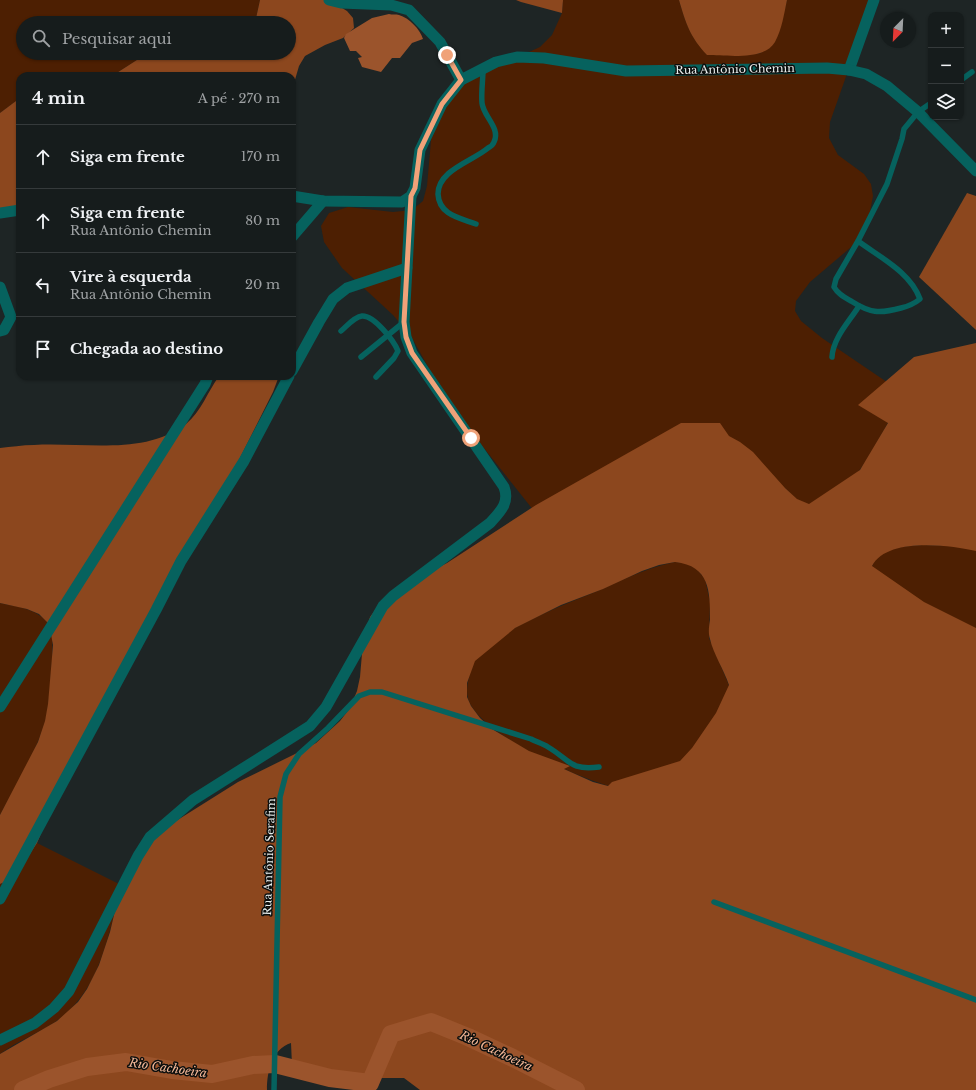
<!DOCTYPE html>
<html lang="pt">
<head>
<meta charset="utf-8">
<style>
  :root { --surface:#161c1c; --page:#232929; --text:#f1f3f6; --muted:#9ea1a3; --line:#353a3b }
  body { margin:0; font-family:"Libre Baskerville",serif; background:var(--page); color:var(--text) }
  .controls { position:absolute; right:12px; top:12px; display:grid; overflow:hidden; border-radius:8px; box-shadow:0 1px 3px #0004 }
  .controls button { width:36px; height:36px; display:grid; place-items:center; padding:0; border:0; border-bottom:1px solid var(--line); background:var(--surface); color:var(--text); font:20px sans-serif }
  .compass { position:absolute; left:880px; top:12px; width:36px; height:36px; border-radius:50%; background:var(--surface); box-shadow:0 1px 3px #0004; rotate:204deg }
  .stop { position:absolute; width:12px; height:12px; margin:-9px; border:3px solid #f0a279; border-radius:50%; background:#fff }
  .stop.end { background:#f0a279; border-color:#fff; box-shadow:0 1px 4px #0008 }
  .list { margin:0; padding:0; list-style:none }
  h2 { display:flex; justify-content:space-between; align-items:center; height:52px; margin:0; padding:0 16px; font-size:17px }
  h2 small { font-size:13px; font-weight:400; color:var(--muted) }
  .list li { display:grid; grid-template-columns:26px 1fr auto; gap:12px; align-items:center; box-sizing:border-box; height:64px; padding:0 16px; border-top:1px solid var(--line) }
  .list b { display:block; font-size:15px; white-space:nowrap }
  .list p { margin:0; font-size:13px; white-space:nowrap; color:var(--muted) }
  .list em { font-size:13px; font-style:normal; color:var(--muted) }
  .icon { flex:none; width:22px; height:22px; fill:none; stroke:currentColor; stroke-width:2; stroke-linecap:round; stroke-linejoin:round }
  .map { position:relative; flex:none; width:976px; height:1090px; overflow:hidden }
  .search { position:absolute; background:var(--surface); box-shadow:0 1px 3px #0004; left:16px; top:16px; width:280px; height:44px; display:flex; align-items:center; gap:10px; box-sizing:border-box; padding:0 14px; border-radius:22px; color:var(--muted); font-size:15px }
  .panel { position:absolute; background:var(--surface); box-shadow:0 1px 3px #0004; left:16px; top:72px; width:280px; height:308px; border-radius:12px }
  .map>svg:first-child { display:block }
  .green { fill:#4d1f02 }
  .forest { fill:#8c471e; fill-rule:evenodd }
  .water { fill:#9b542c }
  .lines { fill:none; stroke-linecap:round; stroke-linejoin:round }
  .river { stroke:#9b542c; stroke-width:18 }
  .lane { stroke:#06625e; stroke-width:5.5 }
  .street { stroke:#06625e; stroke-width:11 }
  .route { stroke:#f0a279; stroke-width:5 }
  .labels { text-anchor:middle; stroke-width:3; stroke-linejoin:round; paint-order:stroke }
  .street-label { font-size:11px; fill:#e9eeed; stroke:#0b0e0d }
  .water-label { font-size:12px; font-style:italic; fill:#f2b696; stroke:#0b0e0d }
</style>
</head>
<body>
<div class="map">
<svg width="976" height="1090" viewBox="0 0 976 1090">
  <rect width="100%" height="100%" fill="#1e2525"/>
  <g class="green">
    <path d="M0 0H260L255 23H23V53H151L140 58 112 76H20V100L16 101 0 113Z"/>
    <path d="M563 0H679C686 23 690 37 707 54L748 55 761 53 780 28 787 0H873L836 105 830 122 829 138 838 155 864 174 871 184 873 196 869 217 863 237 810 282 796 301 795 311 801 321 822 338 903 393 884 430 866 461 846 489 813 506 797 500 785 488 538 516 448 403 411 336 393 315 342 268 324 242 321 226 329 213 348 207 393 212 412 210 423 201 427 186 432 129 447 89 540 47 552 35 562 13Z"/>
    <path d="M923 545 976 547V642L871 568C872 566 874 562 875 560 887 547 907 546 923 545Z"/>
    <path d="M675 562 686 563 697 569 705 579 710 602 709 638 728 683 736 707 707 758 609 786C573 776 492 738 472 707 463 694 468 680 472 667 473 664 474 661 475 658 478 655 484 652 487 649 493 644 499 637 506 633 532 618 560 606 588 595 617 583 644 568 675 562Z"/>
    <path d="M0 603C17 607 35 608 47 622 54 630 52 651 52 661 50 681 50 702 45 722 36 752 15 787 0 815Z"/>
    <path d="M37 843 121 885C109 934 100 992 55 1022 39 1033 15 1042 0 1054V884L9 880 24 863Z"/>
  </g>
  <g class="forest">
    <path d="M260 0H329L347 11 353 18 354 28 343 38 325 45 305 56 299 66 292 90V76H112L140 58 151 53H289V23H255Z"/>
    <path d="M516 0H563L562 13 521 2Z"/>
    <path d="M679 0H787C784 14 782 29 775 42 764 61 726 55 707 55 690 37 686 24 679 0Z"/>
    <path d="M20 100V208L0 215V113L16 101Z"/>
    <path d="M967 193 976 196V330L919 277Z"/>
    <path d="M976 343V551C949 545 887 537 872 566L924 602 976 628V1090H420L404 1078H369L292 1065 291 1043C272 1049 267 1071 267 1090H0V1054L57 1021 78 1002 87 989 99 965 110 932 121 885 160 831 238 782 293 755 316 743 340 721 350 708 357 691 360 677 363 642 370 617 382 601 410 582 447 563 536 505 681 423H720L729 436 740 442 753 452 785 488 797 499 809 504 860 470 888 423 858 405 914 357ZM675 562C710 566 710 591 710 620 709 626 708 633 710 639 713 653 724 670 729 685L716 713 692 748 680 761 612 782 608 786 593 782 564 769 570 766 529 751 492 729 480 718 471 706 467 697V683L475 661 515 628 561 605 603 589 642 571 659 565Z"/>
    <path d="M219 376H279L273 392 241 456 53 805 37 843 24 863 9 880 0 884V815L38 742 45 721 48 704 53 645 49 624 39 614 27 609 0 603V448C11 447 22 445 34 445 82 442 145 456 186 424 201 412 208 391 219 376Z"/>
  </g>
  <path class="water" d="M389 14C392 15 396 14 399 15 409 18 420 29 423 39L412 43 400 58H392L381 72 362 67 358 58 362 57 356 51H350L344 38 346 34 372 18Z"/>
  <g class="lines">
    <path class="river" d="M23 1090 49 1079 87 1067 126 1062 172 1070 212 1074 253 1065 275 1064 330 1078 370 1083 391 1034 431 1022 468 1037 513 1058 576 1090"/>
    <g class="lane">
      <path d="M961 80 972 72"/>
      <path d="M476 224C460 218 439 215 438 194 438 170 473 161 488 148 490 147 493 145 494 142 501 128 483 116 482 103 481 92 483 80 483 69"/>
      <path d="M858 241C881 258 910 272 920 299 914 304 909 306 901 308 879 314 870 313 851 301 844 297 838 294 834 287L836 279 858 241 887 184 902 139 904 129 918 112 931 103"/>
      <path d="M341 331C347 326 354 317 362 316 374 315 394 341 398 351L394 358 376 377"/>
      <path d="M361 357 404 322"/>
      <path d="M832 357C833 338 849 322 859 306"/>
      <path d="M714 902 976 1000"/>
      <path d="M274 1090 280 797 286 774 299 754 328 728 359 696 370 692H382L531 739C537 742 543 744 548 747 570 760 570 771 599 767"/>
    </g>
    <g class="street">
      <path d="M329 0 341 3 391 5 409 10 440 42 461 80"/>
      <path d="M849 70 874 0"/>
      <path d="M292 196 323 201 402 202 411 196 415 188 420 150 442 104 461 80 496 62 517 57 544 58 626 71 827 68 849 70 866 74 887 86 918 112 976 171"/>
      <path d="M0 213 20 210"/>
      <path d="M292 237 323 201"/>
      <path d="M0 287 11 317 4 330 0 331"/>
      <path d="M292 371 319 322 333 299 347 288 407 268"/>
      <path d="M0 707 205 384 208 376"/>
      <path d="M0 899 156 610 181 561 244 461 289 376"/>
      <path d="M0 1040 35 1023 54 1008 69 991 138 856 150 837 193 800 310 726 326 707 383 606 393 596 490 523C500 512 510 503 504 487L412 353 406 337 404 322 411 196"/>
    </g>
  </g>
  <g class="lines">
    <path class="route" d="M447 55 461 80 442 104 420 150 415 188 411 196 404 322 406 337 412 353 471 438"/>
  </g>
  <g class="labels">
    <g class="street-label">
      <text transform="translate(735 69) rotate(-1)" y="4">Rua Antônio Chemin</text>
      <text transform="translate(269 857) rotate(-88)" y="4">Rua Antônio Serafim</text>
    </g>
    <g class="water-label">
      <text transform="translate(496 1051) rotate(25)" y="4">Rio Cachoeira</text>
      <text transform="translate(168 1068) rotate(8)" y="4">Rio Cachoeira</text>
    </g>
  </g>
</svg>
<div class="controls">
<button>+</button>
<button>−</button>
<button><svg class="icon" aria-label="layers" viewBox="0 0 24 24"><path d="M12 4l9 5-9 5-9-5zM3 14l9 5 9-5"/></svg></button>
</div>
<svg class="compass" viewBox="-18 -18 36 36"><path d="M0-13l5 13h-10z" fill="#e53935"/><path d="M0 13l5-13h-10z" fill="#9ea1a3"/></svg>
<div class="stop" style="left:471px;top:438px"></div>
<div class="stop end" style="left:447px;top:55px"></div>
<div class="search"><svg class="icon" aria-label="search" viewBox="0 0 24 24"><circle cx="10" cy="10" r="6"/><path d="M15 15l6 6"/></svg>Pesquisar aqui</div>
<section class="panel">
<h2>4 min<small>A pé · 270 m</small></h2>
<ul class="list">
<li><svg class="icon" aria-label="ahead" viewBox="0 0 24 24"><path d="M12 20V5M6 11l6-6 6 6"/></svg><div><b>Siga em frente</b></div><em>170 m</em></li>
<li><svg class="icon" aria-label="ahead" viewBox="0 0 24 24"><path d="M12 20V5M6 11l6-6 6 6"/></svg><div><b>Siga em frente</b><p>Rua Antônio Chemin</p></div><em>80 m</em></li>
<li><svg class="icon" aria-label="left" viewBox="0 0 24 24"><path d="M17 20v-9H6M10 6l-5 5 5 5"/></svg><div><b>Vire à esquerda</b><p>Rua Antônio Chemin</p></div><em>20 m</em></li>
<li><svg class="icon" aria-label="arrive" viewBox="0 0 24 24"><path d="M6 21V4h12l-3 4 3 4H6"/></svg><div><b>Chegada ao destino</b></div></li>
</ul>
</section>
</div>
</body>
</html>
